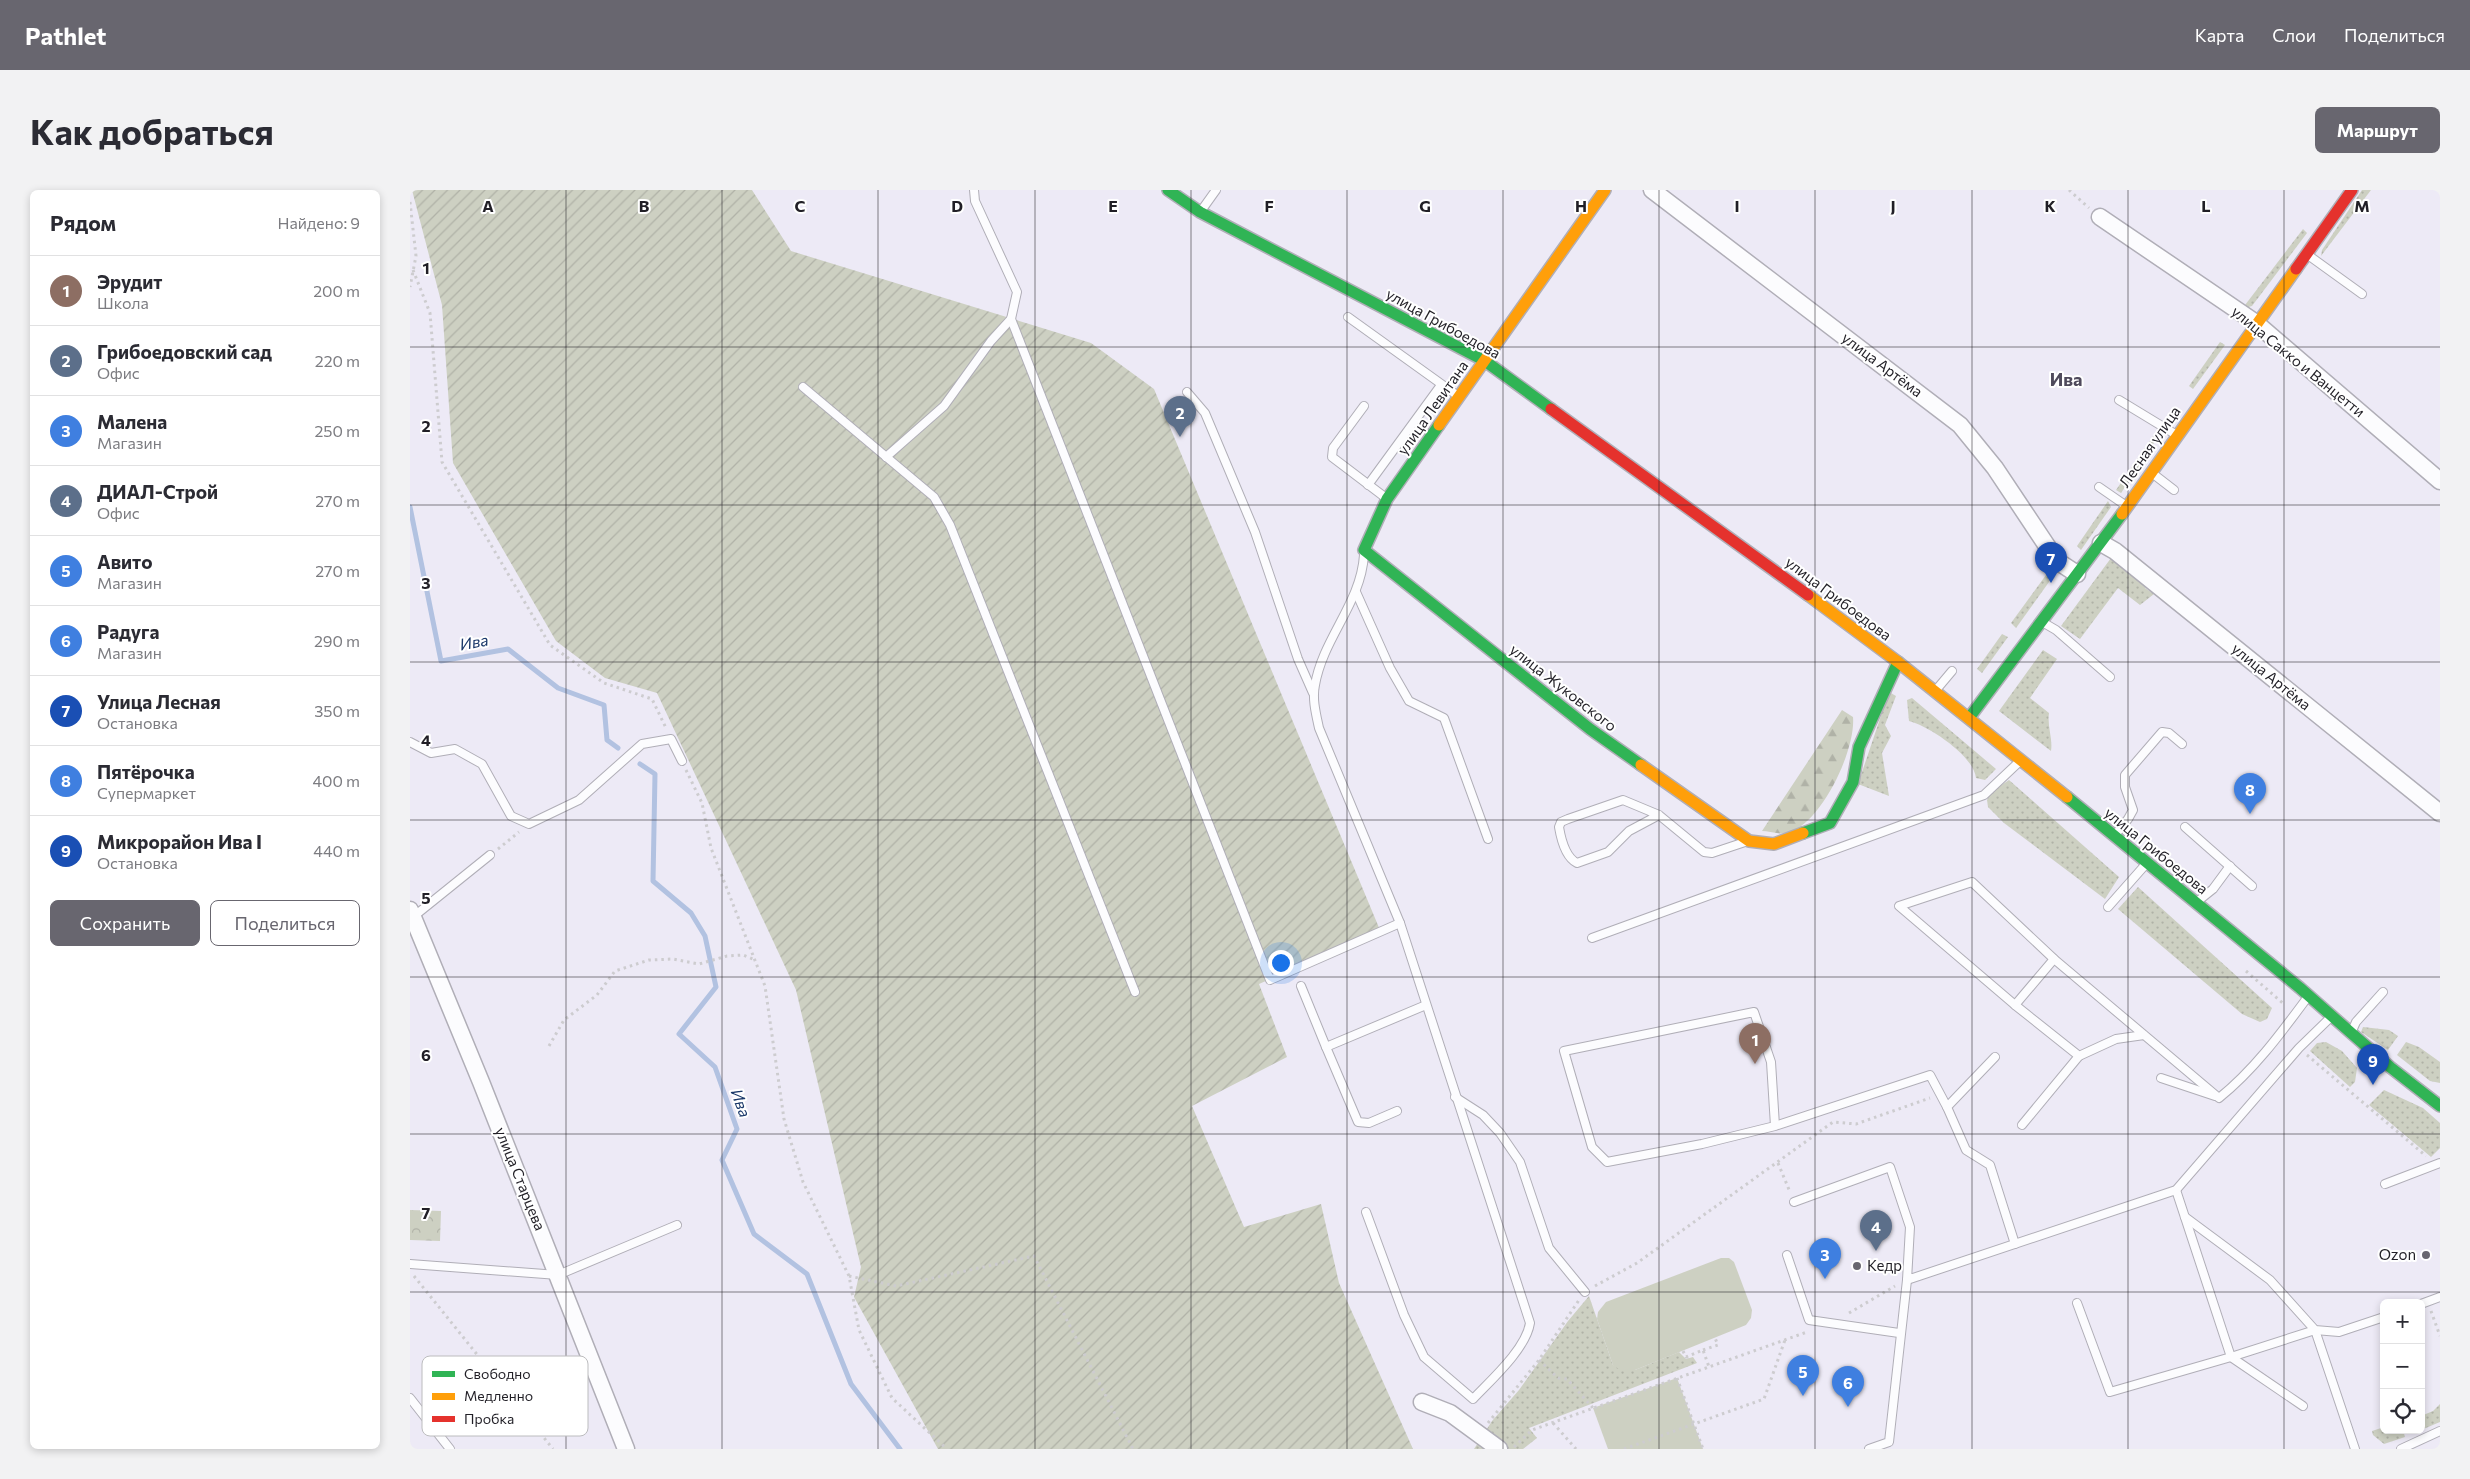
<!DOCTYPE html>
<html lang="ru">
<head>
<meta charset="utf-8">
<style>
  :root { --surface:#fff; --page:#f2f2f3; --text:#2b2b33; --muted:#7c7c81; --line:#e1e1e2; --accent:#68666f }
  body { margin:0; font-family:Commissioner,sans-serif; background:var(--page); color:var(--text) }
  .controls { position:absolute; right:15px; bottom:15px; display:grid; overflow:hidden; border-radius:8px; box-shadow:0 2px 8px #0003 }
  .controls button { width:45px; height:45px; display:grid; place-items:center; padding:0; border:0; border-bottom:1px solid var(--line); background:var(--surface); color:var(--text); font:25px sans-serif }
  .you { position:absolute; left:870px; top:772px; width:18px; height:18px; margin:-12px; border:4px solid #fff; border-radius:50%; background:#1a73e8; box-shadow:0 0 0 8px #1a73e833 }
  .badge { display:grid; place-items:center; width:32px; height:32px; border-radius:50%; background:var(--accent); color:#fff; font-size:16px; font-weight:700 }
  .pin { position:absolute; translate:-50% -41px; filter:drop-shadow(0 1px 2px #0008) }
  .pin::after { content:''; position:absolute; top:26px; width:18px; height:15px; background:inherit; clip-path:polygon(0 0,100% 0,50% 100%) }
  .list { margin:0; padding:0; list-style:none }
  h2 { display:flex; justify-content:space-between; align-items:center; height:65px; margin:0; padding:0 20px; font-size:21px }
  h2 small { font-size:16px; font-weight:400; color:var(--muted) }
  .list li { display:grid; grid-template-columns:32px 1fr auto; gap:15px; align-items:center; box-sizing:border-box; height:70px; padding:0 20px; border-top:1px solid var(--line) }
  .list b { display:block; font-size:19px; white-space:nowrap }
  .list p { margin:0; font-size:16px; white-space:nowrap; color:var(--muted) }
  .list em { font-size:16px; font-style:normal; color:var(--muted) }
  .actions { display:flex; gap:10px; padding:15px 20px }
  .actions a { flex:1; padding:11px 0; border:1px solid var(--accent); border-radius:8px; text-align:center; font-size:18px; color:var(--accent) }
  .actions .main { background:var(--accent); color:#fff }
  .icon { flex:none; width:28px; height:28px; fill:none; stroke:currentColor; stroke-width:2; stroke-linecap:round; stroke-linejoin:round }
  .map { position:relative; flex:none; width:2030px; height:1259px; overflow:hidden; border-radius:8px }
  header { display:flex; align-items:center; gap:30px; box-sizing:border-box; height:70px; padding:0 25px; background:var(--accent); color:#fff }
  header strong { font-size:24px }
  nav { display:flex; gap:28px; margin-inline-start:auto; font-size:18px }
  .intro { display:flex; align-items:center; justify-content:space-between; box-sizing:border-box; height:120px; padding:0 30px }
  h1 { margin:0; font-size:35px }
  .button { padding:12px 22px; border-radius:8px; background:var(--accent); color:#fff; font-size:18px; font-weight:700 }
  main { display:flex; gap:30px; padding:0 30px }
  aside { flex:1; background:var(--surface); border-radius:8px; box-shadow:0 2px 8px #0003 }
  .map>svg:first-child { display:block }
  .grass { fill:url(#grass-dots) }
  .forest { fill:url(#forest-firs) }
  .park { fill:url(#park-crowns) }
  .garden { fill:url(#garden-furrows) }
  .pitch { fill:#cdd0c2 }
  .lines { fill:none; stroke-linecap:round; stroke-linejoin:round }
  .stream { stroke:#b2c2e1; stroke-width:5 }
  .lane-casing { stroke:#b0aeb7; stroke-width:10 }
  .street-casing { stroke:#b0aeb7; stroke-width:19 }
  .fast-casing { stroke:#b0aeb7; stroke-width:14 }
  .slow-casing { stroke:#b0aeb7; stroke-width:14 }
  .jam-casing { stroke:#b0aeb7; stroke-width:14 }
  .path { stroke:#cdcccf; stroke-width:3; stroke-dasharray:2.5 4; stroke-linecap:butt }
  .lane { stroke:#fcfcfe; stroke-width:8 }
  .street { stroke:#fcfcfe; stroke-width:16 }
  .fast { stroke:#30b455; stroke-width:11 }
  .slow { stroke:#ff9f0a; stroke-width:11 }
  .jam { stroke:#e5322d; stroke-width:11 }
  .grid { fill:none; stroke:#211f26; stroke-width:1; stroke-opacity:0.55 }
  .poi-dot { fill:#68666f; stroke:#fff; stroke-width:2 }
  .labels { text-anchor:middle; stroke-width:4; stroke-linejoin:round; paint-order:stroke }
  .street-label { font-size:15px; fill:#211f26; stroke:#fff }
  .poi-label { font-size:15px; fill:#211f26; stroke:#fff; text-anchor:end }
  .water-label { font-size:16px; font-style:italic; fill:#1a3869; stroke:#fff }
  .quarter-label { font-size:18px; font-weight:bold; fill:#4f4a5c; stroke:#fff }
  .key { fill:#fff; stroke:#bcbcbe; stroke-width:1 }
  .key-label { font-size:14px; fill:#211f26 }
  .grid-label { font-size:16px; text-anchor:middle; font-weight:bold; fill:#211f26; stroke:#fff; stroke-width:4; stroke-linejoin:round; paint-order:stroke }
</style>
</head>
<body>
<header>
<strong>Pathlet</strong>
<nav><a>Карта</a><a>Слои</a><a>Поделиться</a></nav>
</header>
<div class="intro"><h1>Как добраться</h1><a class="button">Маршрут</a></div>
<main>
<aside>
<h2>Рядом<small>Найдено: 9</small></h2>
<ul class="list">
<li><span class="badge" style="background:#8d6e63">1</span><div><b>Эрудит</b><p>Школа</p></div><em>200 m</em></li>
<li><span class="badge" style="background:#5c6f8a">2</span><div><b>Грибоедовский сад</b><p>Офис</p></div><em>220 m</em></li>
<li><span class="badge" style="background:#3f7fe0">3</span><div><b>Малена</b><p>Магазин</p></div><em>250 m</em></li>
<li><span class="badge" style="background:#5c6f8a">4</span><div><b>ДИАЛ-Строй</b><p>Офис</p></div><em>270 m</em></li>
<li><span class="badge" style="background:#3f7fe0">5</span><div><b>Авито</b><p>Магазин</p></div><em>270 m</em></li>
<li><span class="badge" style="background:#3f7fe0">6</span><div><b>Радуга</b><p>Магазин</p></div><em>290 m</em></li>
<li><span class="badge" style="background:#1a4fb4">7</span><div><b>Улица Лесная</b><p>Остановка</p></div><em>350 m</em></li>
<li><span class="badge" style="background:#3f7fe0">8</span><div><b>Пятёрочка</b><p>Супермаркет</p></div><em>400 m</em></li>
<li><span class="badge" style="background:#1a4fb4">9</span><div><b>Микрорайон Ива I</b><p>Остановка</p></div><em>440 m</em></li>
</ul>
<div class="actions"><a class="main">Сохранить</a><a>Поделиться</a></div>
</aside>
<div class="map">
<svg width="2030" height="1259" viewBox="0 0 2030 1259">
  <defs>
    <pattern id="grass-dots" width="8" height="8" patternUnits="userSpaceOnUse" patternTransform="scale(1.25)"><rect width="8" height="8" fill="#cdd0c2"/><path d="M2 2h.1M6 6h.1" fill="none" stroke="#b0b2a7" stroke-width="1.8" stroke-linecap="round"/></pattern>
    <pattern id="forest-firs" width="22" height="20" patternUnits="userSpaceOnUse" patternTransform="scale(1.25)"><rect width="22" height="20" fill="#cdd0c2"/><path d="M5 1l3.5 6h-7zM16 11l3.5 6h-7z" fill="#b0b2a7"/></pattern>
    <pattern id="park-crowns" width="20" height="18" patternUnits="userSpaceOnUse" patternTransform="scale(1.25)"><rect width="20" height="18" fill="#cdd0c2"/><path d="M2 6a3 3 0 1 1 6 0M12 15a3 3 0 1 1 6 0" fill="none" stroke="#b0b2a7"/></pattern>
    <pattern id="garden-furrows" width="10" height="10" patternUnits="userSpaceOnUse" patternTransform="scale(1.25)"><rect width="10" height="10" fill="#cdd0c2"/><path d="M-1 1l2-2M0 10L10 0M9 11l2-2" fill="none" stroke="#b0b2a7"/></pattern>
  </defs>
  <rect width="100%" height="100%" fill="#edeaf6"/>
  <g class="grass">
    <path d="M1952 0H1961L1911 66 1912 60Z"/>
    <path d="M1893 39 1897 43 1842 116 1832 119Z"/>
    <path d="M1810 152 1815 155 1783 199 1779 196Z"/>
    <path d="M1746 242 1743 256 1711 303 1706 300Z"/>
    <path d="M1698 311 1701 317 1671 360 1667 356Z"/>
    <path d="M1701 368 1739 394 1735 398 1744 404 1730 415 1708 398 1670 449 1651 436Z"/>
    <path d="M1641 378 1644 385 1606 438 1601 433Z"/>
    <path d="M1592 444 1598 447 1572 483 1567 479Z"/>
    <path d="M1633 460 1647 469 1620 508 1639 523C1637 537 1643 548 1641 561L1589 521Z"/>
    <path d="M1479 502 1486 506 1475 535 1481 546 1472 563 1479 606 1448 594Z"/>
    <path d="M1502 508 1586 579 1575 590 1566 588C1564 566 1519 536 1499 531L1497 510Z"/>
    <path d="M1599 590 1709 687 1695 709 1594 633 1578 617 1577 610 1581 602Z"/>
    <path d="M1728 697 1862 818 1857 829 1850 832 1832 824 1708 719Z"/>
    <path d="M1953 837 1979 840 1988 846 1978 860 1951 842Z"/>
    <path d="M1916 852 1932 861 1947 878 1945 892 1940 897 1900 861 1907 853Z"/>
    <path d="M1996 852 2009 857 2030 872V893L2020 891 1987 865Z"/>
    <path d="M1974 900 2013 918 2030 933V958L2021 967 1959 915Z"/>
    <path d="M1179 1106 1203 1175 1225 1180 1269 1162 1276 1169 1283 1167 1287 1173 1119 1238 1127 1248 1113 1259H1064L1082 1231 1109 1200 1158 1131Z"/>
    <path d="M2030 1214V1232L2011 1240V1226L2023 1221Z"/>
    <path d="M1974 1237V1240H1993L1995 1247 1974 1254 1963 1245 1962 1241Z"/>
  </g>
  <path class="forest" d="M1432 520 1443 527C1446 559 1412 633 1378 643 1371 645 1359 641 1352 641Z"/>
  <path class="park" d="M0 1020 31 1021 30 1051 0 1050Z"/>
  <path class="garden" d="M2 0H342L381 61 681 153 744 199 970 740 849 794 877 867 782 916 834 1037 911 1014 929 1093 1003 1259H528L444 1107 451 1077 386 800 247 503 195 488 146 451 43 273 32 115Z"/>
  <g class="pitch">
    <path d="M1311 1068H1319L1324 1072 1342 1120 1341 1128 1336 1135 1225 1180H1210L1203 1175 1187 1129 1188 1122 1196 1112Z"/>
    <path d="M1267 1188 1293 1259H1198L1183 1218Z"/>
  </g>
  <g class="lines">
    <g class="stream">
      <path d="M0 317 31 471 98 459 148 498 194 515 197 550 208 558"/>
      <path d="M230 574 245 584 243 691 281 723 295 746 306 797 269 844 305 877 327 939 312 970 344 1044 397 1084 441 1194 490 1259"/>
    </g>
    <defs>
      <g id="lane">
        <path d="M791 21 806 0"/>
        <path d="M1898 65 1952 104"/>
        <path d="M938 127 1048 206"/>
        <path d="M601 129 860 790 990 733"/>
        <path d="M393 197 524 307 540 335 725 802"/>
        <path d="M777 202 795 223 845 342 888 469 903 503"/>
        <path d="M1709 210 1765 244"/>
        <path d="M954 216 923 258 922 267 976 308"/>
        <path d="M476 267 534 216 581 151 601 129 607 102 565 11 564 0"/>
        <path d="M1742 283 1764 300"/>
        <path d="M958 295 1031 195"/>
        <path d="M1689 297 1715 315"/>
        <path d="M954 365C951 413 913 448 905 495 902 509 906 524 909 538L990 733 1120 1133C1116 1159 1081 1190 1063 1209L1014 1167 994 1125 956 1022"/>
        <path d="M946 402 980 478 999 511 1034 528 1078 649"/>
        <path d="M1634 433 1646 440 1700 487"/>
        <path d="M1526 500 1542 481"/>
        <path d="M0 552 21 563 45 559 72 574 101 626 119 634 169 610 232 554 261 549 272 571"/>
        <path d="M1249 625 1219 641 1198 662 1167 673C1155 667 1151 649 1149 637L1151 632 1158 629 1213 610 1249 625 1294 662 1302 663 1335 652"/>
        <path d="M1775 637 1842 696"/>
        <path d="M1705 645 1718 629 1723 620 1715 597V585L1752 542 1759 543 1772 554"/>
        <path d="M1788 711 1803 699 1820 676"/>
        <path d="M1698 717 1736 674"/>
        <path d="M3 727 80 665"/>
        <path d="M1182 748 1574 605 1610 571"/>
        <path d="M891 796 916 857"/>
        <path d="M1605 815 1644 769"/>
        <path d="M1942 841 1946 832 1973 802"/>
        <path d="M1734 845 1706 849 1669 866 1605 815 1489 716 1562 692 1644 769 1809 908C1844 880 1871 843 1897 808"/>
        <path d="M1585 867 1537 917 1556 960 1580 975 1605 1054"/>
        <path d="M1751 888 1805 906"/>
        <path d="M1045 907 1073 925 1090 943 1110 972 1139 1058 1175 1102"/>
        <path d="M987 921 959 933 948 932 916 857 1016 815"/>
        <path d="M1612 935 1669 866"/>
        <path d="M1365 936 1361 872 1344 822 1154 861 1182 957 1197 972 1292 954 1365 936 1520 885 1537 917"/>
        <path d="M1975 994 2030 973"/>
        <path d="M1384 1012 1480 977 1500 1037 1497 1090 1766 1000 1889 858 1920 828"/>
        <path d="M1775 1027 1860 1090 1905 1140 1929 1142 1974 1127"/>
        <path d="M1377 1065 1399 1130 1489 1143"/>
        <path d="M0 1074 148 1085 267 1035"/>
        <path d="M1667 1113 1700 1202 1821 1167 1766 1000"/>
        <path d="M2011 1114 2030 1107"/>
        <path d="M1821 1167 1905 1140 1945 1259"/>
        <path d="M1821 1167 1893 1216"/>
        <path d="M0 1208 40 1259"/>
        <path d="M1459 1259 1479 1252 1497 1090"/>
        <path d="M1991 1259 2030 1241"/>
      </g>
      <g id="street">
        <path d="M1242 0 1550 235 1585 278 1647 371 1667 384"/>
        <path d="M1690 27 1846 133 2030 291"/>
        <path d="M1691 353 1705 361 2030 623"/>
        <path d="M0 720 71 892 216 1259"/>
        <path d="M1012 1212 1040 1223 1089 1259"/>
      </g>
      <g id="fast">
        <path d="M758 0 790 22 1075 171 1141 219"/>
        <path d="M1029 235 977 309 954 360 1180 539 1231 575"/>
        <path d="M1559 528 1712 324"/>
        <path d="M1657 607 1890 798 1980 877 2030 916"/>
        <path d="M1393 643 1420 633 1443 592 1449 557 1488 472"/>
      </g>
      <g id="slow">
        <path d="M1029 235 1195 0"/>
        <path d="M1712 324 1886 79"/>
        <path d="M1398 405 1488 472 1657 607"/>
        <path d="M1231 575 1339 651 1364 654 1393 643"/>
      </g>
      <g id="jam">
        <path d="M1886 79 1942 0"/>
        <path d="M1141 219 1398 405"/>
      </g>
    </defs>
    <use href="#lane" class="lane-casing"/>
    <use href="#street" class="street-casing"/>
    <use href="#fast" class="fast-casing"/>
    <use href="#slow" class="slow-casing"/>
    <use href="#jam" class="jam-casing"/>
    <g class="path">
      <path d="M1659 0 1679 18"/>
      <path d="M0 12 6 66 0 97"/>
      <path d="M3 80 20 123 32 272 140 455 194 493 242 509 256 538"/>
      <path d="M276 580 292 613 301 658 355 796 374 929 393 992 439 1086 449 1140 482 1208 537 1259"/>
      <path d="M88 659 109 642"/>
      <path d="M1836 781 1875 815"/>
      <path d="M139 856 154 830 187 805 205 781 239 770 263 769 289 774 317 766 333 765 345 770"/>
      <path d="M1897 865 2016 966"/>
      <path d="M1368 973 1380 1002"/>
      <path d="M4 1086 143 1259"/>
      <path d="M439 1086 486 1096 624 1066 723 1259"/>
      <path d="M1185 1096 1227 1073 1423 932 1446 934 1520 908"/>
      <path d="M2021 1121 2030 1146"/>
      <path d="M1439 1123 1485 1096"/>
      <path d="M1293 1160 1308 1155 1305 1148"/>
      <path d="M1273 1161 1276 1167 1293 1160 1299 1177"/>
      <path d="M1129 1170 1148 1188 1157 1189 1183 1218"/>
      <path d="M1267 1188 1293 1259"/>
      <path d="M1078 1233 1129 1170 1169 1110"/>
      <path d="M1143 1233 1166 1259"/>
      <path d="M1104 1257 1122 1240 1397 1142"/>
      <path d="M1214 1259 1354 1209 1375 1150"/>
    </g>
    <use href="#lane" class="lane"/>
    <use href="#street" class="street"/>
    <use href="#fast" class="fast"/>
    <use href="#slow" class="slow"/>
    <use href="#jam" class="jam"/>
  </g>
  <path class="grid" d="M156 0V1259M312 0V1259M468 0V1259M625 0V1259M781 0V1259M937 0V1259M1093 0V1259M1249 0V1259M1405 0V1259M1562 0V1259M1718 0V1259M1874 0V1259M0 157H2030M0 315H2030M0 472H2030M0 630H2030M0 787H2030M0 944H2030M0 1102H2030"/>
  <g class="poi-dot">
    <circle cx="2016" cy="1065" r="5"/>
    <circle cx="1447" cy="1076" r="5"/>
  </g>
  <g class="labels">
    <g class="street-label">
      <text transform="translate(1033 134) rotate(29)" y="5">улица Грибоедова</text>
      <text transform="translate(1888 172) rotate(39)" y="5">улица Сакко и Ванцетти</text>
      <text transform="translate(1472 175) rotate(37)" y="5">улица Артёма</text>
      <text transform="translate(1023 218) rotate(-55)" y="5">улица Левитана</text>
      <text transform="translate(1740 257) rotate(-55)" y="5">Лесная улица</text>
      <text transform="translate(1428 409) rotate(37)" y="5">улица Грибоедова</text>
      <text transform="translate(1861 487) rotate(39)" y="5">улица Артёма</text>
      <text transform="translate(1153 498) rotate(38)" y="5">улица Жуковского</text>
      <text transform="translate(1746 661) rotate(39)" y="5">улица Грибоедова</text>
      <text transform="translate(110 989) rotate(68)" y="5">улица Старцева</text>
    </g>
    <g class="poi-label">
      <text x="2006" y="1070">Ozon</text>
      <text x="1457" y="1081" text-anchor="start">Кедр</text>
    </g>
    <g class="water-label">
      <text transform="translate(64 452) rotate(-10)" y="6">Ива</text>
      <text transform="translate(331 913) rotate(70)" y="6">Ива</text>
    </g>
    <g class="quarter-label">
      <text x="1656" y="196">Ива</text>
    </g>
  </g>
  <rect x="12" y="1166" width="166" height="80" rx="8" class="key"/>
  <rect x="22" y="1181" width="23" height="6" fill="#30b455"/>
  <rect x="22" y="1203" width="23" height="7" fill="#ff9f0a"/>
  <rect x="22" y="1226" width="23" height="6" fill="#e5322d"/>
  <g class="key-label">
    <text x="54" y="1189">Свободно</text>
    <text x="54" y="1211">Медленно</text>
    <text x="54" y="1234">Пробка</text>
  </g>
  <g class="grid-label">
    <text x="78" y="22">A</text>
    <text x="234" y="22">B</text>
    <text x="390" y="22">C</text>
    <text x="547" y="22">D</text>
    <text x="703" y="22">E</text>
    <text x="859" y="22">F</text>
    <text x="1015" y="22">G</text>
    <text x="1171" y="22">H</text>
    <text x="1327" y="22">I</text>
    <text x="1483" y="22">J</text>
    <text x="1640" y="22">K</text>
    <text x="1796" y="22">L</text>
    <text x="1952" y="22">M</text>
    <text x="16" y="84">1</text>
    <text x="16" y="242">2</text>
    <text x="16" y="399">3</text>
    <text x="16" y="556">4</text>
    <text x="16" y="714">5</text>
    <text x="16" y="871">6</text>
    <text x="16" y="1029">7</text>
  </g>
</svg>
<div class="controls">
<button>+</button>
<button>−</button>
<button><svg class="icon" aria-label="locate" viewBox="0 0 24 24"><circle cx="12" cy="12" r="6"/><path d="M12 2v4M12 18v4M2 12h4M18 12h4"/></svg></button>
</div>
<div class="you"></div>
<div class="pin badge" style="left:1345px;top:874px;background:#8d6e63">1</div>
<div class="pin badge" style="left:770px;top:247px;background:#5c6f8a">2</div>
<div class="pin badge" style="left:1415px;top:1089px;background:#3f7fe0">3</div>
<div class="pin badge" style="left:1466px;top:1061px;background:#5c6f8a">4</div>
<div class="pin badge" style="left:1393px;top:1206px;background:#3f7fe0">5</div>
<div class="pin badge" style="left:1438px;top:1217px;background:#3f7fe0">6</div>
<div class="pin badge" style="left:1641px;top:393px;background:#1a4fb4">7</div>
<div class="pin badge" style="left:1840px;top:624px;background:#3f7fe0">8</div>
<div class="pin badge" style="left:1963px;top:895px;background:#1a4fb4">9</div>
</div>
</main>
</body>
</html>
